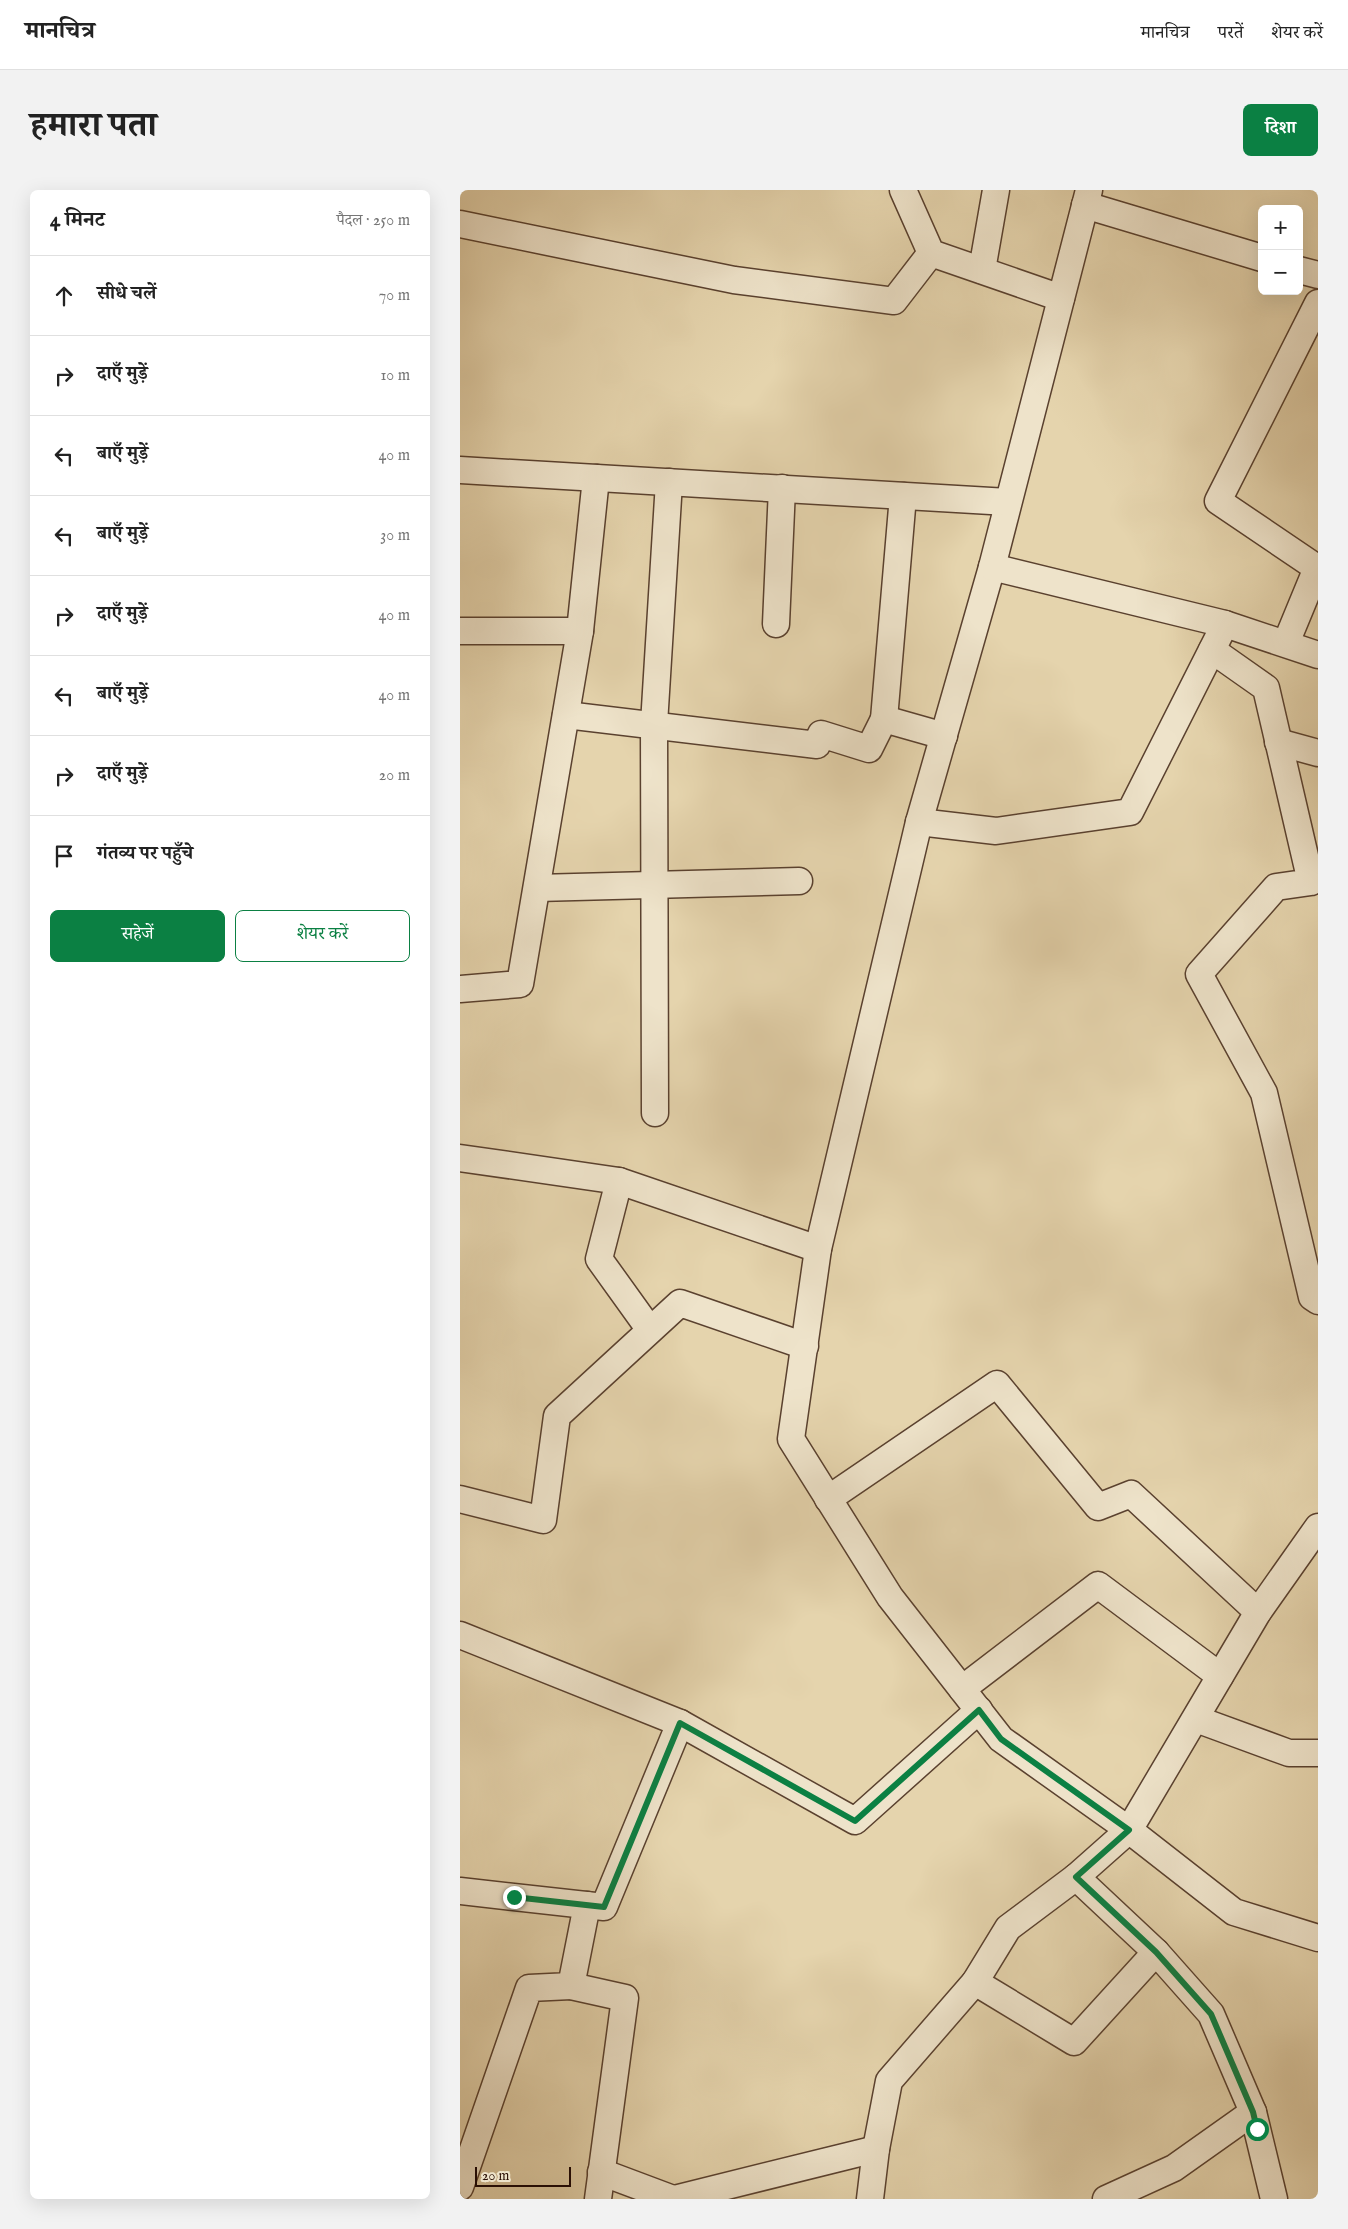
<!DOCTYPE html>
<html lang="hi">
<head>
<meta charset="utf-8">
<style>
  :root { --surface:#fff; --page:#f2f2f2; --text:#222; --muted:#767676; --line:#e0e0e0; --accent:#0b8043 }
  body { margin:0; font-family:"IM FELL English","Noto Serif Devanagari",serif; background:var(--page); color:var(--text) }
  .controls { position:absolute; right:15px; top:15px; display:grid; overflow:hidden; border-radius:8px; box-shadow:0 5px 20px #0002 }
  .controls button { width:45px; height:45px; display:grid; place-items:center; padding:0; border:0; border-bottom:1px solid var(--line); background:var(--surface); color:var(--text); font:25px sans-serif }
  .scale { position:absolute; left:15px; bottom:12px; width:96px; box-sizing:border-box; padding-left:5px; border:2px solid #2b1005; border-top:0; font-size:14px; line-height:18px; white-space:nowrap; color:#2b1005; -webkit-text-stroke:4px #eee3ca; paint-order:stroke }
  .stop { position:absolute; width:15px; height:15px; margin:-11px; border:4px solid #0b8043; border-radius:50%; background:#fff }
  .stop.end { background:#0b8043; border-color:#fff; box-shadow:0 1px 5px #0008 }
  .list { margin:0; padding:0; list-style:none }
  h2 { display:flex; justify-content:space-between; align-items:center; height:65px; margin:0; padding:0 20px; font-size:21px }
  h2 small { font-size:16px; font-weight:400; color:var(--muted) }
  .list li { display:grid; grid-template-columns:32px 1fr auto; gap:15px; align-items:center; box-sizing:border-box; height:80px; padding:0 20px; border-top:1px solid var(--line) }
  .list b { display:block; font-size:19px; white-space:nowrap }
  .list em { font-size:16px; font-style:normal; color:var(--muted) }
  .actions { display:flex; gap:10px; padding:15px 20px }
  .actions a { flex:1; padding:11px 0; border:1px solid var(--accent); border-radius:8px; text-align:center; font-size:18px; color:var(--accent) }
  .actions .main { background:var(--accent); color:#fff }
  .icon { flex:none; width:28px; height:28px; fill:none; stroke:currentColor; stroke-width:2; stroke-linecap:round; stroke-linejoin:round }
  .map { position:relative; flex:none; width:858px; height:2009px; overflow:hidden; border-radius:8px }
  header { display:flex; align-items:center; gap:30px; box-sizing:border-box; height:70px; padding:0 25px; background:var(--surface); border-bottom:1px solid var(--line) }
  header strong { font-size:24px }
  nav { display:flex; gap:28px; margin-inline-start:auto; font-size:18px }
  .intro { display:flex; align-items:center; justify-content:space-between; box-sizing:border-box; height:120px; padding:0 30px }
  h1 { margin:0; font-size:35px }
  .button { padding:12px 22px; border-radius:8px; background:var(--accent); color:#fff; font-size:18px; font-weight:700 }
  main { display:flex; gap:30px; padding:0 30px }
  aside { flex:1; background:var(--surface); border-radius:8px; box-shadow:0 5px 20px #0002 }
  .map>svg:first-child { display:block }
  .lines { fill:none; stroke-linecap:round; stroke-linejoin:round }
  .minor-casing { stroke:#5a412f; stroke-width:29 }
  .minor { stroke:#eee3ca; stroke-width:26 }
  .route { stroke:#0b8043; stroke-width:6 }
</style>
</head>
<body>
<header>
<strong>मानचित्र</strong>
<nav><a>मानचित्र</a><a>परतें</a><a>शेयर करें</a></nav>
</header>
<div class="intro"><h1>हमारा पता</h1><a class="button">दिशा</a></div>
<main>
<aside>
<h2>4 मिनट<small>पैदल · 250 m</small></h2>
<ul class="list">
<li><svg class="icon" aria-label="ahead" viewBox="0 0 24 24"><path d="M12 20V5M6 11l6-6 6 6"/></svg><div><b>सीधे चलें</b></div><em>70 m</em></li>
<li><svg class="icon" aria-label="right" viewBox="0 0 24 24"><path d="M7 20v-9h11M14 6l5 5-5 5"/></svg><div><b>दाएँ मुड़ें</b></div><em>10 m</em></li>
<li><svg class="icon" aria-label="left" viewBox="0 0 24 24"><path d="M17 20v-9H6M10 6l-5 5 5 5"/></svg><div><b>बाएँ मुड़ें</b></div><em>40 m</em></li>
<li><svg class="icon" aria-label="left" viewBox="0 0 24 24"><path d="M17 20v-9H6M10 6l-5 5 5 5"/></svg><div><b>बाएँ मुड़ें</b></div><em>30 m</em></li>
<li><svg class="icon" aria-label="right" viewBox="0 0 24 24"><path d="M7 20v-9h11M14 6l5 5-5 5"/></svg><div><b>दाएँ मुड़ें</b></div><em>40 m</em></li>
<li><svg class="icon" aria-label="left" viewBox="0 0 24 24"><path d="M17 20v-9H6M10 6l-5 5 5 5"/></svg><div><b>बाएँ मुड़ें</b></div><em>40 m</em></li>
<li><svg class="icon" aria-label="right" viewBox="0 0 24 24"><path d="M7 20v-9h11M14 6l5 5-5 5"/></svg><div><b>दाएँ मुड़ें</b></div><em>20 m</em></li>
<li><svg class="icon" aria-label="arrive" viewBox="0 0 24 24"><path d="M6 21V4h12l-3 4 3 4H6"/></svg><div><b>गंतव्य पर पहुँचे</b></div></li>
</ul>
<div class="actions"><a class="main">सहेजें</a><a>शेयर करें</a></div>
</aside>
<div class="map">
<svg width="858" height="2009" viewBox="0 0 858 2009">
  <rect width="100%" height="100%" fill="#e5d4ad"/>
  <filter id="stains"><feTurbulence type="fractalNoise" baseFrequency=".004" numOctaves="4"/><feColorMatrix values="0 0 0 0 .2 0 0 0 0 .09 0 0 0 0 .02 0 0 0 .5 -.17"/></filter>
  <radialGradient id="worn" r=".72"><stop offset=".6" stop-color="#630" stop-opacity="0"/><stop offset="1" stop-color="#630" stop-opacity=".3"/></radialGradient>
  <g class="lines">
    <defs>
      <g id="minor">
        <path d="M443 0 471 63 601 108"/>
        <path d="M629 0 532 377 459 632 358 1059 331 1249 430 1407 541 1549 669 1640 774 1722 858 1748"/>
        <path d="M625 15 802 68"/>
        <path d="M0 34 274 90 434 111 471 63"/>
        <path d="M522 80 536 0"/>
        <path d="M839 80 858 85"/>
        <path d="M0 280 548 312"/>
        <path d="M532 377 765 434 858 465"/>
        <path d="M316 434 322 298"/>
        <path d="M0 441H120"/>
        <path d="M826 453 857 378 758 311 858 113"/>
        <path d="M752 460 806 498 851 692 816 697 739 784 804 903 852 1107 858 1111"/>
        <path d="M106 525 357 555 361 544 409 559 424 529 484 546"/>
        <path d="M424 529 443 306"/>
        <path d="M818 552 858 563"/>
        <path d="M459 632 536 641 670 622 765 434"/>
        <path d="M77 698 339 691"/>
        <path d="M0 799 60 794 120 441 136 288"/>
        <path d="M195 923 194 534 209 292"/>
        <path d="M0 968 159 991 358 1059"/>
        <path d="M159 991 139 1069 190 1140"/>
        <path d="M0 1309 83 1330 97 1226 220 1113 345 1156"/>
        <path d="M368 1309 537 1194 638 1317 671 1304 798 1422"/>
        <path d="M0 1445 220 1533"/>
        <path d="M502 1499 638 1395 760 1486"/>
        <path d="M736 1529 829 1563H858"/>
        <path d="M616 1687 696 1762 751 1824 793 1922 814 2009"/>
        <path d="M0 1701 144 1717 220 1533 395 1631 519 1520"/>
        <path d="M515 1792 614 1852 696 1762"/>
        <path d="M111 1796 165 1808 138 2009"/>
        <path d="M141 1982 213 2009"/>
        <path d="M0 1997 69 1798 111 1796 127 1715"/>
        <path d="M214 2009 416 1959"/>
        <path d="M410 2009 416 1959 429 1891 515 1792 548 1738 616 1687 669 1640 798 1422 858 1337"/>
        <path d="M646 2009 714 1978 793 1922"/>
      </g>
    </defs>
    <use href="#minor" class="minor-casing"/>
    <use href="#minor" class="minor"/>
  </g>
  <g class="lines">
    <path class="route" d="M54 1707 144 1717 220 1533 395 1631 519 1520 541 1549 669 1640 616 1687 696 1762 751 1824 793 1922 797 1939"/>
  </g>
  <rect width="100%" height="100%" filter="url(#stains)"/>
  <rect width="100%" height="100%" fill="url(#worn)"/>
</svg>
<div class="controls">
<button>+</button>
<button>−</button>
</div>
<div class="scale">20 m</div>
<div class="stop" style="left:797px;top:1939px"></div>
<div class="stop end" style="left:54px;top:1707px"></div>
</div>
</main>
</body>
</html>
